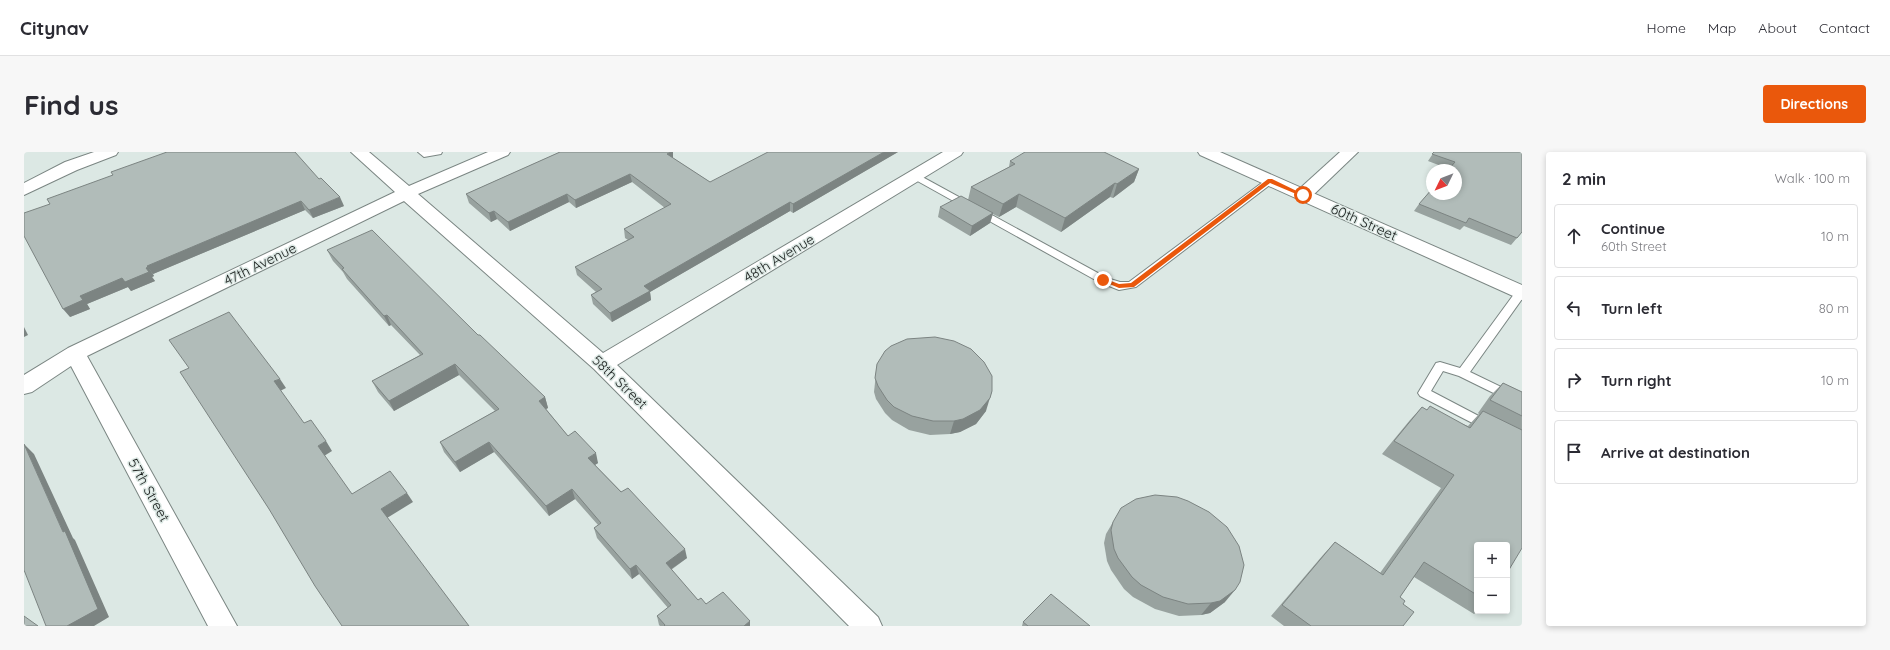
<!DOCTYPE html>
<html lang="en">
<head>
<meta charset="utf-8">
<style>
  :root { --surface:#fff; --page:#f7f7f7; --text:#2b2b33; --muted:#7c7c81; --line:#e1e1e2; --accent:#ea580c }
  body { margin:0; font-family:Quicksand,sans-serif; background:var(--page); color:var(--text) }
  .controls { position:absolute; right:12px; bottom:12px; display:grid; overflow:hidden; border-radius:4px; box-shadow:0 2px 6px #0003 }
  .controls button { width:36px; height:36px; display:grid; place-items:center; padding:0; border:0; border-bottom:1px solid var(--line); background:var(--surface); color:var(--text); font:20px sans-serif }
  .compass { position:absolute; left:1402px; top:12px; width:36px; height:36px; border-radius:50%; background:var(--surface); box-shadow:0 2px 6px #0003; rotate:227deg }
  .stop { position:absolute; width:12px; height:12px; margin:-9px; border:3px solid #ea580c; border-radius:50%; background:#fff }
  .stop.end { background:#ea580c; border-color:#fff; box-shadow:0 1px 4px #0008 }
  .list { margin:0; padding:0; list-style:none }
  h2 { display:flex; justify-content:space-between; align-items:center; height:52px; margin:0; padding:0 16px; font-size:17px }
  h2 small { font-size:13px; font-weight:400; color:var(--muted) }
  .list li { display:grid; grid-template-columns:26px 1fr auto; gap:12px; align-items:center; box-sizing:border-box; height:64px; margin:0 8px 8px; padding:0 8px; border:1px solid var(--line); border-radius:4px }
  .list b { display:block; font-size:15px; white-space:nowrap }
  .list p { margin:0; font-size:13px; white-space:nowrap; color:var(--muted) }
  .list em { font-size:13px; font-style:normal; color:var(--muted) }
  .icon { flex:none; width:22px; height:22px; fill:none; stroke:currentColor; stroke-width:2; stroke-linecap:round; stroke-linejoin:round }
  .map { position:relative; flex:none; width:1498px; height:474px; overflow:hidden; border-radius:4px }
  header { display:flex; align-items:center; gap:24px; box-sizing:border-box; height:56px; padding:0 20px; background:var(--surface); border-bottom:1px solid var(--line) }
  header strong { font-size:19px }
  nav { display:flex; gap:22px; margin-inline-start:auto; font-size:14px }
  .intro { display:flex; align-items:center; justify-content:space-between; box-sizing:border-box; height:96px; padding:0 24px }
  h1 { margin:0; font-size:28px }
  .button { padding:10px 18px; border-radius:4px; background:var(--accent); color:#fff; font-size:14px; font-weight:700 }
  main { display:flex; gap:24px; padding:0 24px }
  aside { flex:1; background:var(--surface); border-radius:4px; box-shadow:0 2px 6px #0003 }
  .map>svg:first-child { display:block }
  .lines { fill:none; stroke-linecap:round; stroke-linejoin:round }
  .lane-casing { stroke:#7b8683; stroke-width:2 }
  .street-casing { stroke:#7b8683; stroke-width:2 }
  .secondary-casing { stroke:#7b8683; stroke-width:2 }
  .lane { fill:#fff; fill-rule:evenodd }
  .street { fill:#fff; fill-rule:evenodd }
  .secondary { fill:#fff; fill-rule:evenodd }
  .wall { fill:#98a29f }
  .shaded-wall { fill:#7c8482 }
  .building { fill:#b1bcb9; stroke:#7c8482 }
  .route { fill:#ea580c }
  .labels { text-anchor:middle; stroke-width:3; stroke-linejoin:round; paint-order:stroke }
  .street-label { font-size:14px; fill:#191d1c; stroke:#dce8e4 }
</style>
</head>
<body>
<header>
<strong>Citynav</strong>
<nav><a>Home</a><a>Map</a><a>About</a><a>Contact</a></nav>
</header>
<div class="intro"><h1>Find us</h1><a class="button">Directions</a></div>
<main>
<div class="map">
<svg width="1498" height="474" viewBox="0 0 1498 474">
  <rect width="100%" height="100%" fill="#dce8e4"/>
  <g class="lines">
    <defs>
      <g id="lane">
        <path d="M394 0H418L417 2 400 5Z"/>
        <path d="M891 21 1083 126 1096 130H1105L1243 27H1249L1251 29 1112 135 1095 138 1075 130 888 26 886 24Z"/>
        <path d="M1493 138H1498V147L1446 220 1498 245V255L1435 224 1419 219 1407 239 1468 271 1470 274 1468 277 1464 279 1396 244 1394 241 1412 211 1416 210 1436 216Z"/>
      </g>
      <g id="street">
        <path d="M70 0H94L92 3 53 18 0 43V31L41 10Z"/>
        <path d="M327 0H345L385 34 464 0H486L484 3 394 42 579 201 919 0H939L937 3 593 213 854 465 858 474H825L570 217 380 49 63 204 213 474H184L47 214 8 240 0 242V223L44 196 371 40Z"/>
        <path d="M1316 0H1334L1285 47 1279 48 1273 47 1270 43 1273 39Z"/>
      </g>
      <path id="secondary" d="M1174 0H1196L1498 133V148L1176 3Z"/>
    </defs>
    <use href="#lane" class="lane-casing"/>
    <use href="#street" class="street-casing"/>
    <use href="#secondary" class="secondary-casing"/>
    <use href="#lane" class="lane"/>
    <use href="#street" class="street"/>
    <use href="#secondary" class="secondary"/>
  </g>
  <g class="wall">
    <path d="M536 0H649V6L686 30 874 0 769 61 766 59 626 140 627 148 588 170 569 152 567 143 572 140 553 123 551 115 604 88 601 86 600 77 641 56 608 30 552 56 545 50 486 79 473 67 467 70 445 51 442 42Z"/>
    <path d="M1410 0H1498V80L1487 93 1440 74 1436 78 1390 59 1395 52 1425 17 1404 9Z"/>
    <path d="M986 9 1115 17 1110 30 1089 46 1086 45 1037 80 992 55 975 65 969 62 966 71 946 84 914 65 916 55 944 48 947 35 985 15Z"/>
    <path d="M89 23 320 54 289 66 281 58 129 122 130 124 128 125 131 129 107 139 104 135 63 152 66 157 46 165Z"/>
    <path d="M303 98 454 183 521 245 524 256 522 257 544 284 574 311 571 313 663 406 647 418 674 448 726 469V474H636L635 473 633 464 644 456 615 422 608 427 573 386 570 376 574 373 551 347 525 364 470 300 436 320 420 300 416 290 471 259 435 223 370 259 354 240 348 229 396 203 367 173 365 174 323 127 319 120 309 109Z"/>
    <path d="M853 212 962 259 952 272 936 280 926 282 906 283 885 278 868 268 861 261 852 247 850 240Z"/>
    <path d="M1479 231 1498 240V396L1453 393V459H1454L1450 462 1390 425 1376 445 1379 452V474H1260L1247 464 1299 403 1311 390 1356 421 1417 336 1358 302 1386 268 1398 255 1403 258 1444 274 1455 262 1454 261 1466 244Z"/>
    <path d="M1089 370 1201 450 1186 461 1177 463 1155 464 1131 457 1109 445 1100 437 1087 418 1083 409 1080 391 1082 382Z"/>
    <path d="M999 470 1066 474H998Z"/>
  </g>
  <g class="shaded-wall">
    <path d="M647 0H649V8L643 2Z"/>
    <path d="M860 0H874L769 61V52Z"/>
    <path d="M1115 17 1110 30 1089 46 1093 32Z"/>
    <path d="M606 22 608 30 552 56 551 48Z"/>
    <path d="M1091 31 1086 45 1037 80 1041 66Z"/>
    <path d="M543 42 545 50 486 79 484 70Z"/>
    <path d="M995 42 992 55 975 65 979 52Z"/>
    <path d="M316 45 320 54 289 66 285 58Z"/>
    <path d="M277 49 281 58 129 122 123 114Z"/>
    <path d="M766 50V59L626 140 627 148 588 170 586 161 620 134Z"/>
    <path d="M470 59 473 67 467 70 465 61Z"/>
    <path d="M969 61 966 71 946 84 948 74Z"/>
    <path d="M124 115 130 124 128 125 131 129 107 139 104 135 63 152 66 157 46 165 39 157 56 144Z"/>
    <path d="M363 163 367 173 365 174 360 164Z"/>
    <path d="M0 175 4 183 0 185Z"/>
    <path d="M431 212 435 223 370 259 365 249Z"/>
    <path d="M256 227 262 236 256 239 250 229Z"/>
    <path d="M968 239 962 259 952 272 936 280 926 282 930 269Z"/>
    <path d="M521 245 524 256 518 259 515 249Z"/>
    <path d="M302 289 308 299 300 304 294 294Z"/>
    <path d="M465 290 470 300 436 320 431 310Z"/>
    <path d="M0 292 10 302 49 386 51 388 85 465 70 474H43L39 380Z"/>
    <path d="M572 301 574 311 566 316 564 306Z"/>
    <path d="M548 337 551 347 525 364 522 354Z"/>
    <path d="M383 341 389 350 363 366 357 357Z"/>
    <path d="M661 397 663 406 643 420 642 411Z"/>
    <path d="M612 413 615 422 608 427 606 417Z"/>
    <path d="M1211 438 1201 450 1186 461 1177 463 1187 451Z"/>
    <path d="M726 469V474H720Z"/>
  </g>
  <g class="building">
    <path d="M143 0H271L295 27 297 26 316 45 285 58 277 49 123 114 124 115 122 116 125 120 101 130 98 126 56 144 59 148 39 157 0 84V61L26 52 23 47 89 23 87 20Z"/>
    <path d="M536 0H647L643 2 686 30 744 0H860L769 52 766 50 620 134 626 139 586 161 567 143 578 137 551 115 610 85 600 77 647 52 606 22 551 48 543 42 484 70 470 59 465 61 442 42Z"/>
    <path d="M1001 0H1080L1115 17 1093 32 1091 31 1041 66 995 42 979 52 947 35 991 12 986 9Z"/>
    <path d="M1410 0H1498V80L1493 86 1445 66 1442 71 1395 52 1408 37V42H1432V18H1424L1431 10 1408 2Z"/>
    <path d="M937 44 969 61 948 74 916 55Z"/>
    <path d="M348 78 454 183H456L521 245 515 249 544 284 551 279 572 301 564 306 597 340 604 336 661 397 642 411 674 448 677 446 682 452 699 440 726 469 720 474H640L641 473 633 464 647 453 612 413 606 417 570 376 577 371 548 337 522 354 465 290 431 310 416 290 475 257 431 212 365 249 348 229 399 202 363 163 360 164 318 117 320 116 303 98Z"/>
    <path d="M205 160 256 227 250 229 280 271 287 268 302 289 294 294 328 342 366 319 383 341 357 357 445 474H318L291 434 245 357 156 220 165 216 145 188Z"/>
    <path d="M911 185 930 189 947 197 960 210 968 224V239L966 246 956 258 939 267 930 269H909L888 264 870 255 863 248 854 234 851 226 853 212 861 199 867 194 883 187Z"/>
    <path d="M1479 231 1498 240V264L1466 248Z"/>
    <path d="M1406 254 1446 276 1459 259 1498 278V396L1483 421V393H1453V443L1400 410 1376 445 1381 449 1379 452 1390 460 1379 474H1287L1258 453 1311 390 1359 423 1430 323 1370 289 1398 255 1403 258Z"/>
    <path d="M0 292 39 380 41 379 74 457 43 474H22L0 418Z"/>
    <path d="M1131 343 1153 345 1164 349 1185 360 1203 375 1215 394 1220 413 1216 430 1211 438 1196 449 1187 451 1164 452 1139 445 1117 433 1108 425 1094 406 1090 397 1087 378 1089 370 1097 356 1112 347Z"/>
    <path d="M1027 442 1066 474H1004L999 470Z"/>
    <path d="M0 464 14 474H0Z"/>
  </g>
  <path class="route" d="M1244 27H1248L1281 43 1277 44 1246 31 1110 135 1095 136 1076 128 1079 126 1095 132 1107 131Z"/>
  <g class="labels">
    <g class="street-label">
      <text transform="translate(1340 70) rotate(24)" y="5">60th Street</text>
      <text transform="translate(755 106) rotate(-31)" y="5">48th Avenue</text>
      <text transform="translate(236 112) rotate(-26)" y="5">47th Avenue</text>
      <text transform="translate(596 230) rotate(44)" y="5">58th Street</text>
      <text transform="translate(125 338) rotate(61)" y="5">57th Street</text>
    </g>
  </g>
</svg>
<div class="controls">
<button>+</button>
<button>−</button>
</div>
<svg class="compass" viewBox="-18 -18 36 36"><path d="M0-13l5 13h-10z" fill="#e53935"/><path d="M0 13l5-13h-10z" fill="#7c7c81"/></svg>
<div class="stop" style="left:1279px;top:43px"></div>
<div class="stop end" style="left:1079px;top:128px"></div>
</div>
<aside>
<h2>2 min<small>Walk · 100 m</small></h2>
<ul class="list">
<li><svg class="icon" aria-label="ahead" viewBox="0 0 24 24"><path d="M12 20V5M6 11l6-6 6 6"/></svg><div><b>Continue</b><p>60th Street</p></div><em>10 m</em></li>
<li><svg class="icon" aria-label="left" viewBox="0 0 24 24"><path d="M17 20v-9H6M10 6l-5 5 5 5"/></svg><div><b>Turn left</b></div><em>80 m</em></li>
<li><svg class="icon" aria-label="right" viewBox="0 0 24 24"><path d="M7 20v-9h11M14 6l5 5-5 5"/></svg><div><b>Turn right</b></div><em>10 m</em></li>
<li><svg class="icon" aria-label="arrive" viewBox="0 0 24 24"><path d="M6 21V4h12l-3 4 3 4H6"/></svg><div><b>Arrive at destination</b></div></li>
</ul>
</aside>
</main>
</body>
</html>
